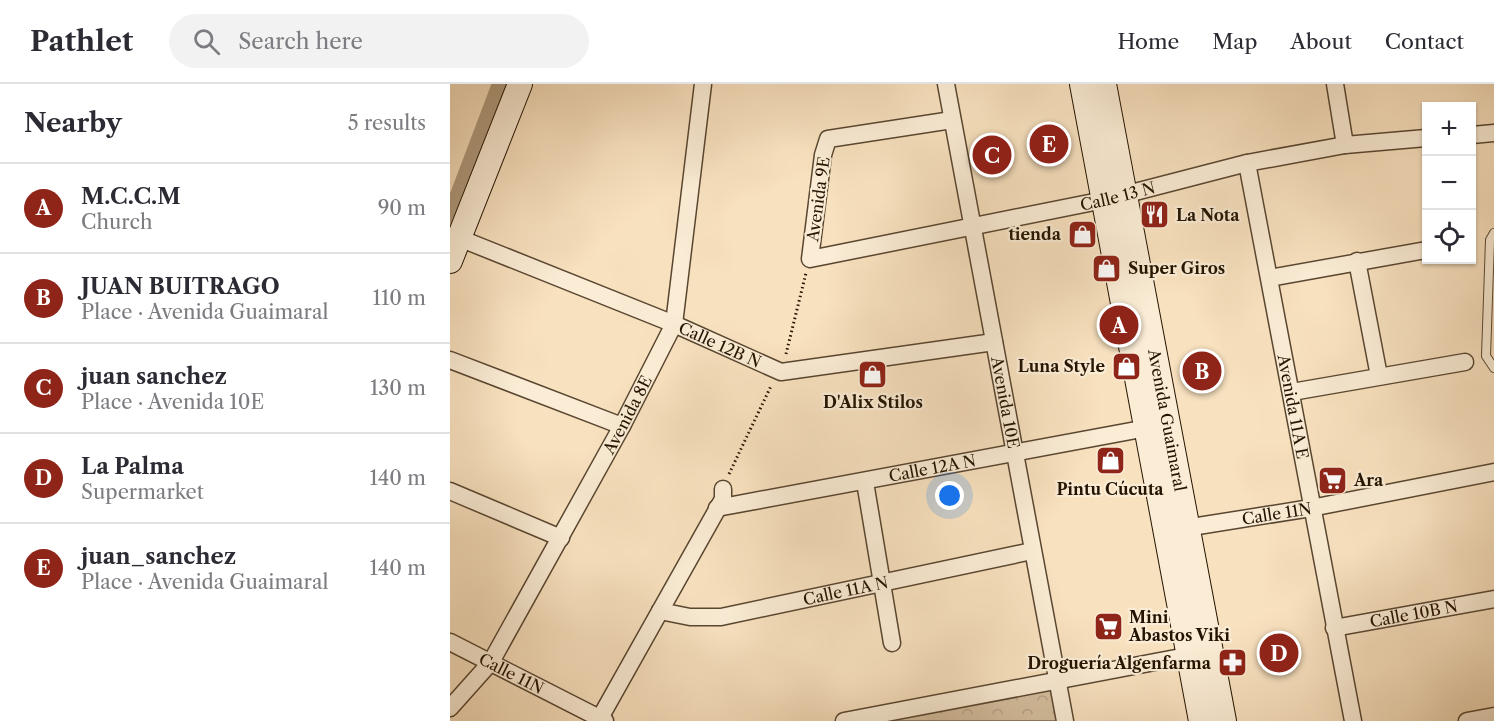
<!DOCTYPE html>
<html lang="en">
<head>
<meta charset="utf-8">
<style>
  :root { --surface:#fff; --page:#f2f2f3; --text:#2b2b33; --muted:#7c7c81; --line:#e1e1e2; --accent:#8f2418 }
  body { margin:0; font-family:"Libre Caslon Text",serif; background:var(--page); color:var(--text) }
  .controls { position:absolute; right:18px; top:18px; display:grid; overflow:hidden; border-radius:0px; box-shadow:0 2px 4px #0004 }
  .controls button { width:54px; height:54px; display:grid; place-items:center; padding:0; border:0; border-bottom:2px solid var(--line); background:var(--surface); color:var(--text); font:30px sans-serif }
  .you { position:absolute; left:500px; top:412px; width:21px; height:21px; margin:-15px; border:4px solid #fff; border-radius:50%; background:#1a73e8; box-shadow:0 0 0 9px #1a73e833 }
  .badge { display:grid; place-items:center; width:39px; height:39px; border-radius:50%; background:var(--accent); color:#fff; font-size:20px; font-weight:700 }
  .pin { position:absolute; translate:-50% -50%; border:3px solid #fff; box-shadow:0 2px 6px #0006 }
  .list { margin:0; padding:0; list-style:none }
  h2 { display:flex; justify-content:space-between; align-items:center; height:78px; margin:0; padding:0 24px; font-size:26px }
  h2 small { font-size:20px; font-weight:400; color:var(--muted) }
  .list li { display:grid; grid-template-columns:39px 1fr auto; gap:18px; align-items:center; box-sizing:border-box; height:90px; padding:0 24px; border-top:2px solid var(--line) }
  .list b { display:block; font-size:22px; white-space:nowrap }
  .list p { margin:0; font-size:20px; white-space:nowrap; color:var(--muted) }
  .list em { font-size:20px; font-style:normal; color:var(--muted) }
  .icon { flex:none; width:33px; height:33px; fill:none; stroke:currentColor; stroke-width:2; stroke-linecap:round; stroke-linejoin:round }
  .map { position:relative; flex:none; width:1044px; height:637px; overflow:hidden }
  header { display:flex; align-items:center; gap:36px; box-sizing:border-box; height:84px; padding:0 30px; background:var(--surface); border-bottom:2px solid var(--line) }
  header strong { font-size:28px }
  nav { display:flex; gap:33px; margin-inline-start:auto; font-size:21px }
  .search { width:420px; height:54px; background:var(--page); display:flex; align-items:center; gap:15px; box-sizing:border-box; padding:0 21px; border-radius:33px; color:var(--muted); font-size:22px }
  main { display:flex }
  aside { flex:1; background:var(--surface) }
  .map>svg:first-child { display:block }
  .park { fill:url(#park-crowns); stroke:#7c6850; stroke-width:1.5 }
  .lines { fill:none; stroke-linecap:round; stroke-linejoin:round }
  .canal { stroke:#b09b7e; stroke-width:18 }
  .lane-casing { stroke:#594630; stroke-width:10 }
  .street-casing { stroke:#594630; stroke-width:19 }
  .secondary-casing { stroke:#241300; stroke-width:26 }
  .path { stroke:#241300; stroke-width:3; stroke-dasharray:1.5 3; stroke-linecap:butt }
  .lane { stroke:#faecd5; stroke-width:8 }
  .street { stroke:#faecd5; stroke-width:16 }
  .secondary { stroke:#faecd5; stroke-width:24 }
  .labels { text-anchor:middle; stroke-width:4.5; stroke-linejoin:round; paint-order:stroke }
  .street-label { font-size:16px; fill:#241300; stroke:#faecd5 }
  .poi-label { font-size:16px; font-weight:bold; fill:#241300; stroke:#faecd5; text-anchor:start }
</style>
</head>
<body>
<header>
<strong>Pathlet</strong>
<div class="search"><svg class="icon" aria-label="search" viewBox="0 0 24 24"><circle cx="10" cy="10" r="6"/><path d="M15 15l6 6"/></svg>Search here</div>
<nav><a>Home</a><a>Map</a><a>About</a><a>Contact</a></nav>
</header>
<main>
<aside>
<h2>Nearby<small>5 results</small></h2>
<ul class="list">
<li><span class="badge">A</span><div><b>M.C.C.M</b><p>Church</p></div><em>90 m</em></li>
<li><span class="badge">B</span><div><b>JUAN BUITRAGO</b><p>Place · Avenida Guaimaral</p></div><em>110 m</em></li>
<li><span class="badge">C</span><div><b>juan sanchez</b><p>Place · Avenida 10E</p></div><em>130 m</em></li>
<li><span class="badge">D</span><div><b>La Palma</b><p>Supermarket</p></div><em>140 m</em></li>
<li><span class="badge">E</span><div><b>juan_sanchez</b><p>Place · Avenida Guaimaral</p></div><em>140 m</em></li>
</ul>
</aside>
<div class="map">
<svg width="1044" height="637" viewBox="0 0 1044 637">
  <defs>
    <pattern id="park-crowns" width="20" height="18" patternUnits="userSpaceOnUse" patternTransform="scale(1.5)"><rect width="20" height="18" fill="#d4be9f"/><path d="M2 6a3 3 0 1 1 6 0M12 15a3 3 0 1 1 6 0" fill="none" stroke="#b6a287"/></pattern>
  </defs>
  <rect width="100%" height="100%" fill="#f8e1bf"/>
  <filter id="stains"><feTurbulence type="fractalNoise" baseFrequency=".00333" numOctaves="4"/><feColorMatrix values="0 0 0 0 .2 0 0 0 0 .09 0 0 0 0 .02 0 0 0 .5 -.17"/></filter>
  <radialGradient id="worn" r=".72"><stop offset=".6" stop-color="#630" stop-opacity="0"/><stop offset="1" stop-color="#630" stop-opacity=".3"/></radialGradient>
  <path class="park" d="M606 602 613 637H436Z"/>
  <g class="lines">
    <path class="canal" d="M0 135 51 0"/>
    <defs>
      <path id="lane" d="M1044 149 1040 156 1036 272 1044 284"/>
      <g id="street">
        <path id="s1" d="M496 0 615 637"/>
        <path d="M885 0 895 61"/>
        <path id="s2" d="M502 36 378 55 373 71 360 175 654 116 797 79 895 61 976 54"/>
        <path d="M1022 51 1044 49"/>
        <path id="s3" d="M797 79 903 637"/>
        <path id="s4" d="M9 154 224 240 331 288 544 258"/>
        <path d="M907 177 929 292"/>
        <path d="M820 194 976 166"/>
        <path d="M0 276 172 342"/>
        <path d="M842 308 1015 278"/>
        <path d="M415 398 442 559"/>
        <path d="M0 407 111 454"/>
        <path id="s5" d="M267 424 697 344"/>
        <path id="s6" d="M729 445 861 424 1044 388"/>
        <path id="s7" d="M210 527 240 533H271L582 467"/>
        <path id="s8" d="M884 544 1044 515"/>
        <path id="s9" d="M0 558 155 637"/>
        <path id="s10" d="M0 624 41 578 172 342 224 240 253 0"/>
        <path d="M150 634 273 415V405"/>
        <path d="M394 637 747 570"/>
        <path d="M1017 637 1044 632"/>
      </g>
      <g id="secondary">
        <path d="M632 0 751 637"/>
        <path id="s11" d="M654 0 774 637"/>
        <path d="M0 177 70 0"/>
      </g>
    </defs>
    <use href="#lane" class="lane-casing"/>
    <use href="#street" class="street-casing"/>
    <use href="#secondary" class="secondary-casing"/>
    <g class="path">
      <path d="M336 270 356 189"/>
      <path d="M279 390 321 302"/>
    </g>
    <use href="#lane" class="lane"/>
    <use href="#street" class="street"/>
    <use href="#secondary" class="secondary"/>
  </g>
  <defs>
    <symbol id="restaurant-square" viewBox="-11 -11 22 22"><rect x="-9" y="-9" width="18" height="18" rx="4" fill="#8f2418" stroke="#faecd5"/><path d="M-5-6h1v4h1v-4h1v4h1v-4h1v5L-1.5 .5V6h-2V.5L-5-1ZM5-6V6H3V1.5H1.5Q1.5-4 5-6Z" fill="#fff"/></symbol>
    <symbol id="shop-square" viewBox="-11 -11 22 22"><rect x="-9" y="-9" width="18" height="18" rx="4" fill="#8f2418" stroke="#faecd5"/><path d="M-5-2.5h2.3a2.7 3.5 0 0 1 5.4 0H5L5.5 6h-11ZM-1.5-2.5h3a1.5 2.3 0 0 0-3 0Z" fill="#fff"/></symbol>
    <symbol id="supermarket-square" viewBox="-11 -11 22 22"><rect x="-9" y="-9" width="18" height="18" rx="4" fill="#8f2418" stroke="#faecd5"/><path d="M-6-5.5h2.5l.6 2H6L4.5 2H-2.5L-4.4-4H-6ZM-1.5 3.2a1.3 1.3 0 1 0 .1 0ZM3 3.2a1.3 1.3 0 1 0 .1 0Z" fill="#fff"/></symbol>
    <symbol id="pharmacy-square" viewBox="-11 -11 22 22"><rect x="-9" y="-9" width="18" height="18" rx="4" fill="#8f2418" stroke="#faecd5"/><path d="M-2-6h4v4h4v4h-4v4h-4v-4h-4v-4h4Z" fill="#fff"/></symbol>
  </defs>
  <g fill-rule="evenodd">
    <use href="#restaurant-square" x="688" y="114" width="33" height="33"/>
    <use href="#shop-square" x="616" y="134" width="33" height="33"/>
    <use href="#shop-square" x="640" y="168" width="33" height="33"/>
    <use href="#shop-square" x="660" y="266" width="33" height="33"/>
    <use href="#shop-square" x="406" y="274" width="33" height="33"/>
    <use href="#shop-square" x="644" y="360" width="33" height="33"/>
    <use href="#supermarket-square" x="866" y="380" width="33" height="33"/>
    <use href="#supermarket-square" x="642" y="526" width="33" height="33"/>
    <use href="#pharmacy-square" x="766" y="562" width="33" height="33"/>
  </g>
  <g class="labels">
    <g class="street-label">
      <text dy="6" stroke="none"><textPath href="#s2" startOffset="561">Calle 13 N</textPath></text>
      <text transform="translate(368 115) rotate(-82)" y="6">Avenida 9E</text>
      <text dy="6" stroke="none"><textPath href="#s4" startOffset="282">Calle 12B N</textPath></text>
      <text dy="6" stroke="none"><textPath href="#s1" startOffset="324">Avenida 10E</textPath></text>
      <text dy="6" stroke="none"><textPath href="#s3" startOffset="248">Avenida 11A E</textPath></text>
      <text dy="6" stroke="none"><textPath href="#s10" startOffset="344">Avenida 8E</textPath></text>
      <text dy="6" stroke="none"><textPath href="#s11" startOffset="342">Avenida Guaimaral</textPath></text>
      <text dy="6" stroke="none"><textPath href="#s5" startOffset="219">Calle 12A N</textPath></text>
      <text dy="6" stroke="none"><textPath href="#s6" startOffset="99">Calle 11N</textPath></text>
      <text dy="6" stroke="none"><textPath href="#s7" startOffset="189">Calle 11A N</textPath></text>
      <text dy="6" stroke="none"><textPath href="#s8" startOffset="81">Calle 10B N</textPath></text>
      <text dy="6" stroke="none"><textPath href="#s9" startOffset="69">Calle 11N</textPath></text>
    </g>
    <g class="poi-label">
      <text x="726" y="137">La Nota</text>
      <text x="611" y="156" text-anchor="end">tienda</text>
      <text x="678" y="190">Super Giros</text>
      <text x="655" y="288" text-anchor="end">Luna Style</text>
      <text x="423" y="324" text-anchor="middle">D'Alix Stilos</text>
      <text x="904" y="402">Ara</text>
      <text x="660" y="411" text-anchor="middle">Pintu Cúcuta</text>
      <text x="679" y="539">Mini<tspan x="679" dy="18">Abastos Viki</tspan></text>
      <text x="761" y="585" text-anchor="end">Droguería Algenfarma</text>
    </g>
  </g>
  <rect width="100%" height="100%" filter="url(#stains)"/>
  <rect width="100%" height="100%" fill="url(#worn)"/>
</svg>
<div class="controls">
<button>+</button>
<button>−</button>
<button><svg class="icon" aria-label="locate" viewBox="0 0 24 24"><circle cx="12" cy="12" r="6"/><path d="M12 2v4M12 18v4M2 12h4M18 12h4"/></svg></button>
</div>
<div class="you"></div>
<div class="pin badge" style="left:669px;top:241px">A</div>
<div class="pin badge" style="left:752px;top:287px">B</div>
<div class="pin badge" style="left:542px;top:71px">C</div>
<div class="pin badge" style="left:829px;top:569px">D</div>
<div class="pin badge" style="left:599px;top:60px">E</div>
</div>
</main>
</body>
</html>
